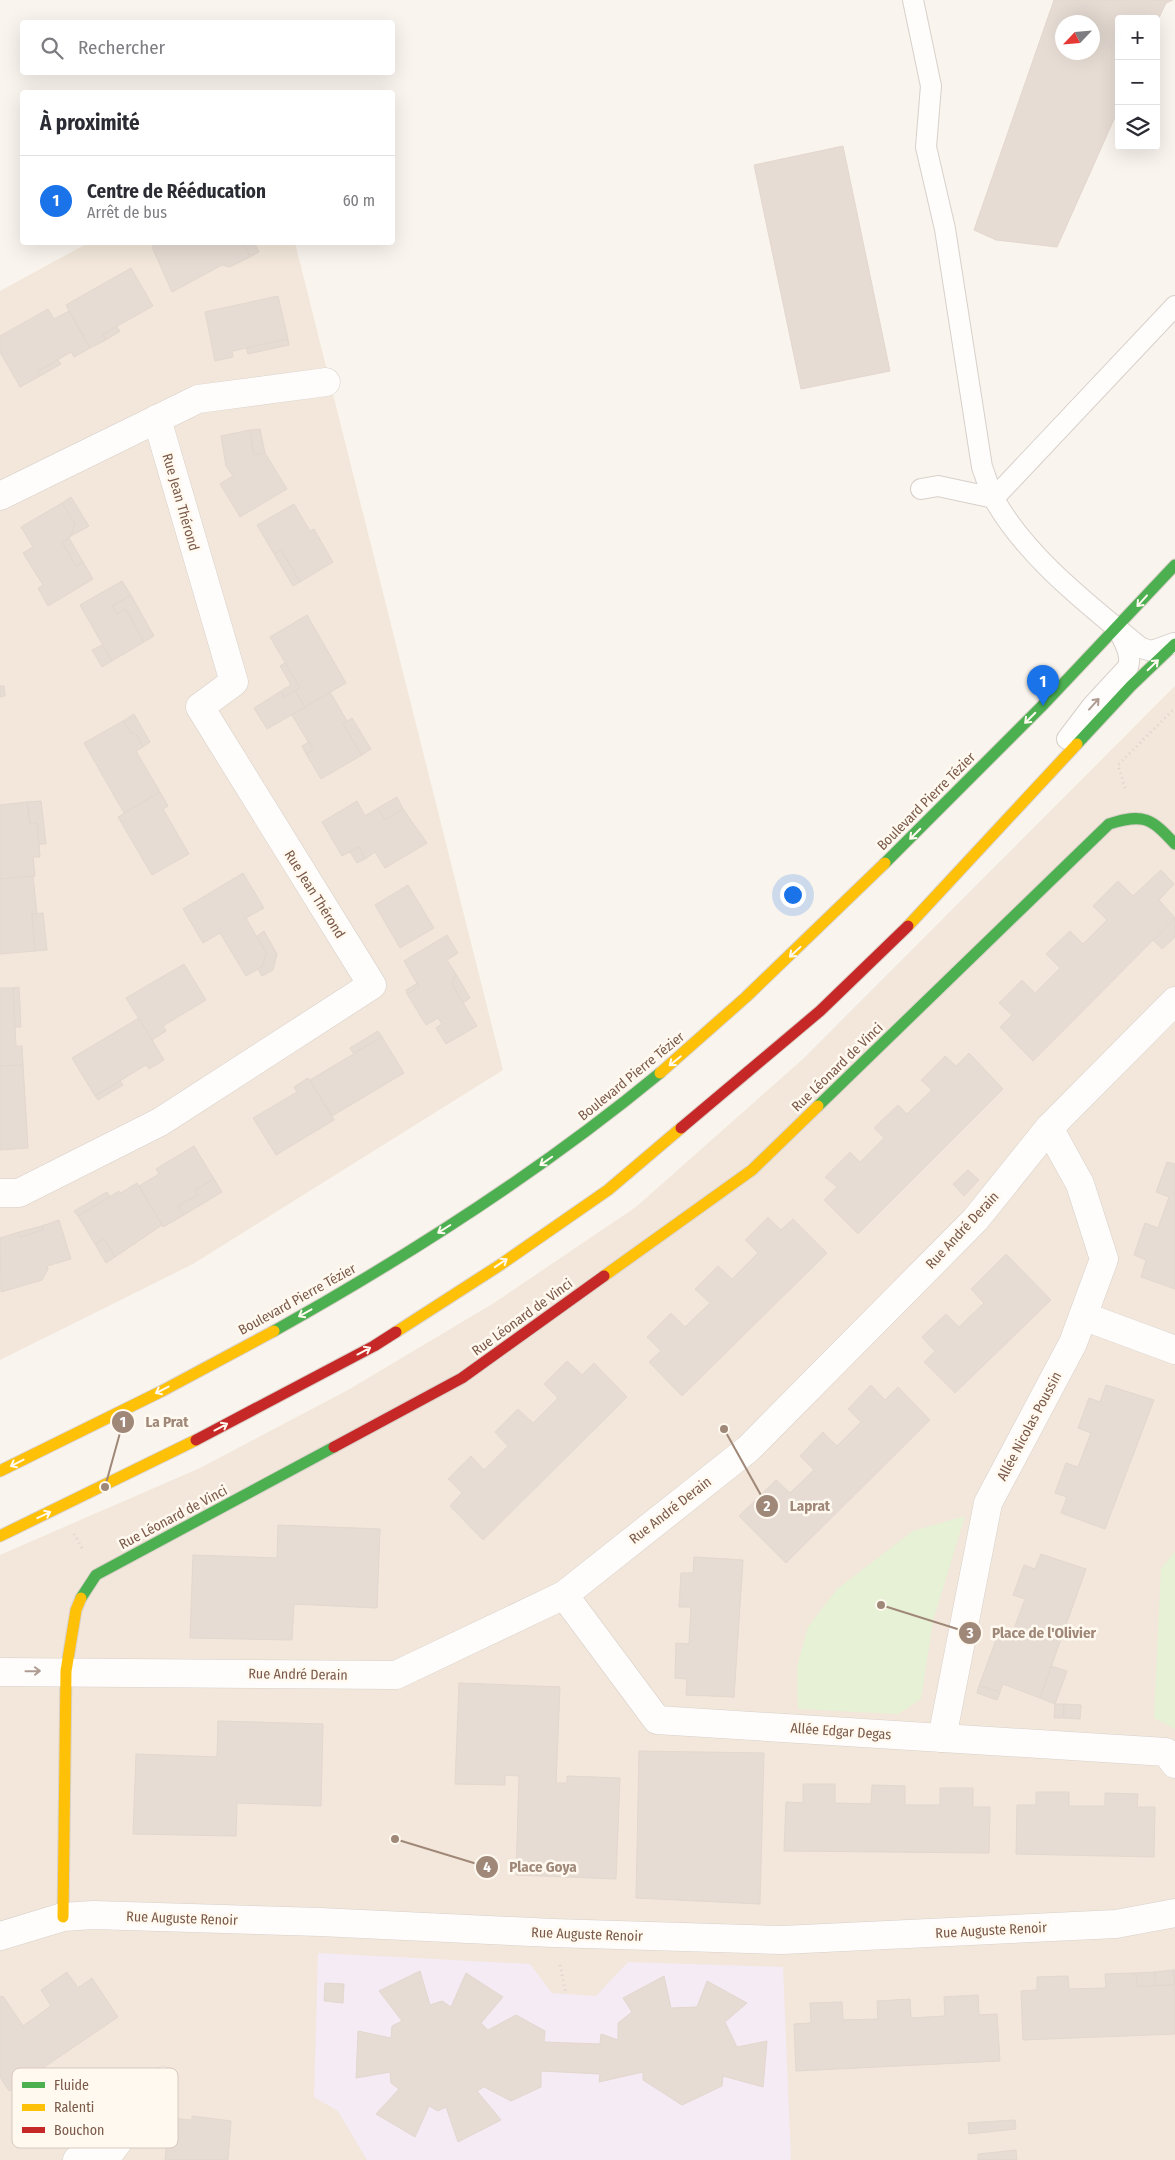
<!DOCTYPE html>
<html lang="fr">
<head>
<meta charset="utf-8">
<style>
  :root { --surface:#fff; --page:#f2f2f3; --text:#2b2b33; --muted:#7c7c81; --line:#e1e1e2; --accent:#1a73e8 }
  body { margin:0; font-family:"Fira Sans Condensed",sans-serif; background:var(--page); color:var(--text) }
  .controls { position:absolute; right:15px; top:15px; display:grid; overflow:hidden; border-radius:5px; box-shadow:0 5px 20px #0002 }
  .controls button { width:45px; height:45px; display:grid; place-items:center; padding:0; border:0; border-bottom:1px solid var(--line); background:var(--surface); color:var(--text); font:25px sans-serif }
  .compass { position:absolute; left:1055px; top:15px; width:45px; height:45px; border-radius:50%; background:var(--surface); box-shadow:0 5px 20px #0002; rotate:244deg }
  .you { position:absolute; left:792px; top:894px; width:18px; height:18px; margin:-12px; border:4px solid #fff; border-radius:50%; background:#1a73e8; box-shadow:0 0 0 8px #1a73e833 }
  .badge { display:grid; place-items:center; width:32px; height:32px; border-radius:50%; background:var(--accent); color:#fff; font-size:16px; font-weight:700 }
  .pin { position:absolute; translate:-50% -41px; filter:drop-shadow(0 1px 2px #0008) }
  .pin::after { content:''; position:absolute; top:26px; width:18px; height:15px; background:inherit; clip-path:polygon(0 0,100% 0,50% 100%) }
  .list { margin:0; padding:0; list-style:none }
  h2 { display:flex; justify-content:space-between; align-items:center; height:65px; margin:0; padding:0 20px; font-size:21px }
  h2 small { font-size:16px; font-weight:400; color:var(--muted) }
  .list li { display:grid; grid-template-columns:32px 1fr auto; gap:15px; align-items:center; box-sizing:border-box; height:90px; padding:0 20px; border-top:1px solid var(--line) }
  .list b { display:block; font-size:19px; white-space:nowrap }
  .list p { margin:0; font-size:16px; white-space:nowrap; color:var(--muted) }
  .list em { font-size:16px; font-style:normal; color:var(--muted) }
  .icon { flex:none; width:28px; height:28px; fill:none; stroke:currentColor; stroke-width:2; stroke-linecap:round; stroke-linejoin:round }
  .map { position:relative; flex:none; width:1175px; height:2160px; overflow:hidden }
  .search { position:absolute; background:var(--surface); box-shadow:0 5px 20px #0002; left:20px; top:20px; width:375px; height:55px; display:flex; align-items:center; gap:12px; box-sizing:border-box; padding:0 18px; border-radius:5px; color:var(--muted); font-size:19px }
  .panel { position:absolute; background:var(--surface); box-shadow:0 5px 20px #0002; left:20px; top:90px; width:375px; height:155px; border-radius:5px }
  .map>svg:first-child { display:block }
  .residential { fill:#f2e7da }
  .education { fill:#f5ebf5 }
  .green { fill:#e6f1d6 }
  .building { fill:#e6dcd4; stroke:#e3d7ce; fill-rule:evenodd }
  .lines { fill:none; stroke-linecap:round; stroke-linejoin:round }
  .lane-casing { stroke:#d8d0ca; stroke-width:22 }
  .street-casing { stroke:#d8d0ca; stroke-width:29 }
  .fast-casing { stroke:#d9d0c9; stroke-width:13 }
  .slow-casing { stroke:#d9d0c9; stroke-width:13 }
  .jam-casing { stroke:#d9d0c9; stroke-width:13 }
  .path { stroke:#dcd3ce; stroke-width:3; stroke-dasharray:1 4; stroke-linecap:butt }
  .lane { stroke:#fefdfc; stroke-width:20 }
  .street { stroke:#fefdfc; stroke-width:28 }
  .fast { stroke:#4caf50; stroke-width:11 }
  .slow { stroke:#ffc107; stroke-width:11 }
  .jam { stroke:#c62828; stroke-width:11 }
  .oneway { stroke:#fff9f0 }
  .oneway2 { stroke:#af9b91 }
  .labels { text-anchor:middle; stroke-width:5; stroke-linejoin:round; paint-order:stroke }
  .street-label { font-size:14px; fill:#7b5a49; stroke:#fff9f0 }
  .key { fill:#fff9f0; stroke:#d7c9be; stroke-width:1 }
  .key-label { font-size:14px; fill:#7b5a49 }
  .leader { fill:none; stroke:#a08879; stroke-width:2 }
  .callout-dot { fill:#a08879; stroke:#fff9f0; stroke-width:2 }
  .mark-label { font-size:15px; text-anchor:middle; font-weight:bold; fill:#fff }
  .callout-label { font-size:15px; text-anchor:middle; font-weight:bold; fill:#a08879; stroke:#fff9f0; stroke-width:5; stroke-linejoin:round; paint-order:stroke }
</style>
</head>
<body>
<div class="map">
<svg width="1175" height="2160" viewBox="0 0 1175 2160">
  <rect width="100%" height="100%" fill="#f9f4ed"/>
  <g class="residential">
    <path d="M88 243H295L503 1070 193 1264 0 1360V291Z"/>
    <path d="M1175 686V2160H0V1555L200 1468 348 1390 494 1303 636 1207 803 1059Z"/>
  </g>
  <path class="education" d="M318 1953 530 1964 552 1993 596 1996 628 1962 783 1967 791 2160H367L338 2111 314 2097Z"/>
  <g class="green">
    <path d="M965 1516 933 1621 921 1699 898 1714 798 1709 797 1667 808 1627 837 1589 913 1531Z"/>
    <path d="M1175 1551V1729L1154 1718 1161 1569Z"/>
  </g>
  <g class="building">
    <path d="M1054 0H1173L1166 3 1156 24V19H1119V108L1057 247 996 240 974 230ZM1062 22H1092V52H1062Z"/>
    <path d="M843 146 890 371 801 389 754 165Z"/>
    <path d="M159 242H243L250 257 230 267 222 265 172 292 152 247Z"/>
    <path d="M243 242H254L259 252 250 257Z"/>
    <path d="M131 268 153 306 103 334 106 340 90 348 66 305Z"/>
    <path d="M278 296 288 339 232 351 233 357 215 361 205 312Z"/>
    <path d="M48 309 54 319 69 311 90 348 74 357 71 352 38 371 40 376 20 387 0 352V336Z"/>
    <path d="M117 327 120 331 106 340 103 334Z"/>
    <path d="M288 339 289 345 248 354 246 348Z"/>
    <path d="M58 360 61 364 40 376 38 371Z"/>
    <path d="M260 429 265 453 254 455 250 430Z"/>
    <path d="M250 430 254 455 265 453 287 489 240 517 220 484 233 476 226 466 221 436Z"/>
    <path d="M71 497 89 526 71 536 75 524 62 503Z"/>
    <path d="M62 503 75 524 71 536 62 542 76 566 83 562 93 579 48 606 38 588 43 585 23 553 33 547 21 527Z"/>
    <path d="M294 504 310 531 314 529 333 562 300 582 281 550 274 554 257 525Z"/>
    <path d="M69 538 83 562 76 566 62 542Z"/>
    <path d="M281 550 300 582 293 586 274 554Z"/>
    <path d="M122 581 131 595 112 606 117 614 126 609 144 642 112 661 80 605Z"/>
    <path d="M131 595 154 636 144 642 126 609 117 614 112 606Z"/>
    <path d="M307 615 346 683 305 707 295 691 300 688 270 637Z"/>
    <path d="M102 645 112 661 102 667 92 650Z"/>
    <path d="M285 663 300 688 284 697 281 691 291 685 280 666Z"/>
    <path d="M0 686H4L5 696 0 697Z"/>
    <path d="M281 691 284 697 295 691 305 707 267 729 254 708Z"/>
    <path d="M330 692 347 721 343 724 362 755 321 779 306 754 313 750 292 715Z"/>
    <path d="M134 714 150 742 143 747 137 735 131 733 123 721Z"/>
    <path d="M352 718 371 749 362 755 343 724Z"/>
    <path d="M123 721 131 733 137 735 143 747 136 751 160 792 124 813 84 743Z"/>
    <path d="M309 742 313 750 306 754 302 746Z"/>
    <path d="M160 792 168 806 163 809 189 854 152 875 118 817Z"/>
    <path d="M397 797 403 809 385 820 378 808Z"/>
    <path d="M41 801 46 844H39L37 823 30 824 27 802Z"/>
    <path d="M357 801 365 816 378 808 385 820 403 809 427 843 385 868 375 852 365 859 359 847 342 856 322 822Z"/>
    <path d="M27 802 30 824 37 823 39 844 40 857H33L35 876 0 879V805Z"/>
    <path d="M359 847 365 859 357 863 350 852Z"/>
    <path d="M1161 870 1174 884 1159 900 1175 918 1033 1061 1000 1027 1012 1015 999 1003 1022 980 1035 993 1060 968 1046 954 1070 931 1083 944 1107 920 1093 906 1118 881 1133 896Z"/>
    <path d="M243 873 264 908 246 918 266 953 263 966 246 976 220 933 203 943 183 909Z"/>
    <path d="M33 876 37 914H32L35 951 0 954V879Z"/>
    <path d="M408 885 434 928 400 948 375 905Z"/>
    <path d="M43 913 47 950 35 951 32 914Z"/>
    <path d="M1175 918V937L1162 949 1153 940Z"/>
    <path d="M264 931 277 954 273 970 262 976 258 969 263 966 266 953 257 936Z"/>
    <path d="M447 935 458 953 447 960 456 974 452 984 477 1026 446 1044 436 1028 442 1024 438 1018 426 1025 407 994 419 987 404 961Z"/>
    <path d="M184 964 206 1000 163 1026 166 1031 152 1040 126 998Z"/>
    <path d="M456 974 470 998 463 1003 452 984Z"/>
    <path d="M418 983 419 987 407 994 406 990Z"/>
    <path d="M19 987 21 1027H15L13 988Z"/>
    <path d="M0 988H13L16 1046H22L23 1065 0 1066Z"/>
    <path d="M139 1018 164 1060 149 1069 146 1065 95 1096 72 1058Z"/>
    <path d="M378 1031 382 1037 353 1053 350 1048Z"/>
    <path d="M382 1037 404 1073 332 1116 310 1080Z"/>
    <path d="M969 1053 1003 1089 858 1234 824 1200 837 1187 825 1177 850 1152 860 1162 884 1138 874 1128 898 1105 907 1114 932 1090 921 1080 945 1056 956 1066Z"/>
    <path d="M23 1065 28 1148 0 1150V1066Z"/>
    <path d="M308 1078 334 1120 276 1155 253 1118 297 1092 294 1087Z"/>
    <path d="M120 1081 123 1085 98 1100 95 1096Z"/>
    <path d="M194 1146 214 1179 195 1190 198 1195 178 1206 184 1215 163 1227 139 1186 159 1174 156 1169Z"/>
    <path d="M1167 1162 1175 1164V1289L1141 1277 1146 1260 1134 1255 1145 1223 1158 1228 1169 1197 1156 1192Z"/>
    <path d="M968 1170 979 1180 964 1196 953 1184Z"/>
    <path d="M214 1179 222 1192 184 1215 178 1206 198 1195 195 1190Z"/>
    <path d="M137 1183 162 1225 115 1257 104 1239 95 1244 78 1216 119 1191 121 1193Z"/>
    <path d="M107 1192 110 1197 78 1216 74 1211Z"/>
    <path d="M768 1217 781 1230 793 1219 827 1253 682 1396 649 1362 661 1351 647 1337 671 1313 685 1327 710 1303 695 1289 718 1266 732 1279 758 1253 745 1240Z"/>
    <path d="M59 1220 71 1259 47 1266 48 1269 42 1280 1 1292 0 1238 19 1232 20 1237 43 1230 42 1226Z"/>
    <path d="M42 1226 43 1230 20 1237 19 1232Z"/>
    <path d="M104 1239 115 1257 106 1263 95 1244Z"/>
    <path d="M1006 1254 1051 1300 955 1393 924 1362 935 1351 922 1337 946 1314 959 1327 984 1303 971 1289Z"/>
    <path d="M567 1361 582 1375 594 1363 627 1397 483 1540 450 1506 462 1493 448 1479 471 1456 484 1470 508 1446 495 1432 518 1409 533 1423 558 1398 544 1384Z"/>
    <path d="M871 1385 885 1400 898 1387 930 1420 786 1563 739 1516 776 1480 790 1493 814 1470 800 1456 823 1432 837 1446 861 1422 848 1409Z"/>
    <path d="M1106 1385 1154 1400 1105 1529 1061 1513 1067 1497 1055 1493 1066 1463 1078 1467 1091 1433 1078 1428 1089 1398 1100 1402Z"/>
    <path d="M278 1525 380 1529 377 1608 294 1604 292 1640 190 1638 193 1555 277 1558Z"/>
    <path d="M1041 1554 1086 1569 1040 1698 1003 1684 1000 1692 979 1686 1000 1629 1012 1634 1025 1599 1013 1595 1024 1565 1035 1569Z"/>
    <path d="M694 1557 743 1560 734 1697 686 1695 687 1679 675 1678 676 1643 689 1644 691 1607H679L681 1573H693Z"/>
    <path d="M1051 1666 1067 1671 1055 1704 1040 1698Z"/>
    <path d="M459 1683 560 1687 556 1783H567V1776L620 1778 616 1879 516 1875 519 1776 505 1775V1785L455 1784Z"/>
    <path d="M979 1686 1000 1692 997 1700 977 1693Z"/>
    <path d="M1055 1704H1064V1718H1054Z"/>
    <path d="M1064 1704 1081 1705 1080 1719 1064 1718Z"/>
    <path d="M218 1721 323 1724 321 1806 237 1803 236 1836 133 1834 136 1754 217 1757Z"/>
    <path d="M639 1751 764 1753 760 1904 636 1898Z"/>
    <path d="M803 1784H835V1803L871 1804 872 1785 905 1786V1805H940V1788H973V1807H990L989 1853 784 1851 786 1802 803 1803Z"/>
    <path d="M1036 1792H1069V1806H1105V1793L1138 1794 1137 1807H1155L1154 1857 1016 1854 1017 1805H1036Z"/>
    <path d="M1173 1970 1174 1985 1155 1986V1972Z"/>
    <path d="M1173 1970H1175V2034L1023 2040 1021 1991 1037 1990V1977L1068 1976 1069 1989 1106 1988 1105 1974 1136 1973 1137 1986 1174 1985Z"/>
    <path d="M420 1971 430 2005 442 2001 451 2007 466 1973 503 1997 481 2023 488 2030 516 2015 545 2031 544 2042 600 2044 601 2034 618 2040V2023L632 2012 623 1998 664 1976 671 2008 697 2007 707 1981 747 2003 725 2022 737 2047 767 2041 763 2087 723 2076 722 2086 682 2105 643 2080V2072L599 2082 600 2074 541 2071V2087L511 2101 484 2087 477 2091 501 2120 458 2142 446 2107 438 2111 429 2106 415 2137 376 2114 399 2089 391 2083 390 2072 356 2078 358 2031 391 2038 392 2026 402 2021 379 1991Z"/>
    <path d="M67 1972 78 1988 92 1978 118 2017 9 2091 0 2077V1997L3 1996 23 2026 51 2006 41 1990Z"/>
    <path d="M1155 1972V1986H1137L1136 1973Z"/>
    <path d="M325 1983 344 1984 343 2003 324 2001Z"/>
    <path d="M978 1995 979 2015 997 2014 1000 2061 796 2071 794 2024 811 2023 810 2003 842 2002 843 2020 878 2019 877 2001 910 1999 911 2018 945 2016 944 1997Z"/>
    <path d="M192 2116 231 2121 228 2160H165L169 2118 192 2120Z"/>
    <path d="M1015 2120 1016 2129 969 2134 968 2123Z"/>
    <path d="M1016 2150 1017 2160H978V2154Z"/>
  </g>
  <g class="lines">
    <defs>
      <g id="lane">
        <path d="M913 0 931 86 926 147 945 229 982 467C986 477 989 489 994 499 1028 559 1089 605 1141 648L1152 651 1174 643"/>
        <path d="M921 489 938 486 994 498 1175 306"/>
        <path d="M1067 739 1092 706 1128 667C1132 655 1125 644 1120 633"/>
      </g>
      <g id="street">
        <path d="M0 496 198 399 326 382"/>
        <path d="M0 1193H19L160 1122 372 985 200 707 234 682 157 419"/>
        <path d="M1083 1316 1175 1350"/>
        <path d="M564 1595 657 1720 1166 1752 1175 1764"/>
        <path d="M0 1672 396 1675 564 1595 748 1449 975 1220 1049 1128 1175 1001"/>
        <path d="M942 1738 988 1503 1073 1343 1104 1259 1080 1184 1049 1128"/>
        <path d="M0 1936 63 1917 93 1915 320 1922 553 1933 782 1940 1116 1924 1175 1913"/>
        <path d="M77 2160 112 2150 163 2081"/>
      </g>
      <g id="fast">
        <path d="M1077 744 1131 686 1175 644"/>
        <path d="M885 863 1044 704 1175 565"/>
        <path d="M818 1106 1109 824C1144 813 1151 818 1175 844"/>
        <path d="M274 1331C410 1255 540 1172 660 1073"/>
        <path d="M81 1598 96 1575 334 1447"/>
      </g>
      <g id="slow">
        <path d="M908 926 1077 744"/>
        <path d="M660 1073 746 997 885 863"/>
        <path d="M604 1276 752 1170 818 1106"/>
        <path d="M396 1332 500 1265 608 1190 681 1128"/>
        <path d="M0 1471 162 1391 274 1331"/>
        <path d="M0 1536 196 1440"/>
        <path d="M63 1917 66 1671 76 1610 81 1598"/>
      </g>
      <g id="jam">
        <path d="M681 1128 820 1011 908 926"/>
        <path d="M196 1440 374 1346 396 1332"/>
        <path d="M334 1447 462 1378 604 1276"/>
      </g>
    </defs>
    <use href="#lane" class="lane-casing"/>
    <use href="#street" class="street-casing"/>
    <use href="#fast" class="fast-casing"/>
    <use href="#slow" class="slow-casing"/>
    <use href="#jam" class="jam-casing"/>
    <g class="path">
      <path d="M1125 788 1118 765 1175 708"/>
      <path d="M74 1534 82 1548"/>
      <path d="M560 1965 566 1994"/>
    </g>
    <use href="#lane" class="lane"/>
    <use href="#street" class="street"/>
    <use href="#fast" class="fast"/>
    <use href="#slow" class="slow"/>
    <use href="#jam" class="jam"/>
  </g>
  <defs><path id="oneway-shaft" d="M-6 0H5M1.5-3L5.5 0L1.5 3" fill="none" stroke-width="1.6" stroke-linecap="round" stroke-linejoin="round" transform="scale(1.25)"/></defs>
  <g class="oneway">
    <use href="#oneway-shaft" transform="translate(1142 601) rotate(132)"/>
    <use href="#oneway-shaft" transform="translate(1153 665) rotate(-44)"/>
    <use href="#oneway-shaft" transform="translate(1030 718) rotate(135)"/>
    <use href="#oneway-shaft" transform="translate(915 834) rotate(135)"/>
    <use href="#oneway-shaft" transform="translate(795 952) rotate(137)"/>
    <use href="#oneway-shaft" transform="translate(675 1061) rotate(141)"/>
    <use href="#oneway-shaft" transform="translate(546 1161) rotate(145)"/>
    <use href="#oneway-shaft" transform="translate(444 1229) rotate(148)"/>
    <use href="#oneway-shaft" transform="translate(501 1263) rotate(-34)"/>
    <use href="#oneway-shaft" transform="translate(305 1313) rotate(151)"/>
    <use href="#oneway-shaft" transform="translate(364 1351) rotate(-28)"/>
    <use href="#oneway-shaft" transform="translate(162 1390) rotate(153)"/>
    <use href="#oneway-shaft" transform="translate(221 1427) rotate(-28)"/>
    <use href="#oneway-shaft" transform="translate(17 1463) rotate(153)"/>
    <use href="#oneway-shaft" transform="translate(44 1515) rotate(-25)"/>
  </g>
  <g class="oneway2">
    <use href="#oneway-shaft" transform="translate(1094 704) rotate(-48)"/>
    <use href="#oneway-shaft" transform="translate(33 1671) rotate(-1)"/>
  </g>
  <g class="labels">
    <g class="street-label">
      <text transform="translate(181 502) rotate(74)" y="5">Rue Jean Thérond</text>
      <text transform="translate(926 801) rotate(-45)" y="5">Boulevard Pierre Tézier</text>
      <text transform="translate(315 894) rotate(58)" y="5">Rue Jean Thérond</text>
      <text transform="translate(837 1067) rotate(-44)" y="5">Rue Léonard de Vinci</text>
      <text transform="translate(631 1076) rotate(-39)" y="5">Boulevard Pierre Tézier</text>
      <text transform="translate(962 1230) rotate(-47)" y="5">Rue André Derain</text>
      <text transform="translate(297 1299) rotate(-29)" y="5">Boulevard Pierre Tézier</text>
      <text transform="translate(522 1317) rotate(-36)" y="5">Rue Léonard de Vinci</text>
      <text transform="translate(1029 1426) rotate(-62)" y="5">Allée Nicolas Poussin</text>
      <text transform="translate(670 1510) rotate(-38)" y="5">Rue André Derain</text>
      <text transform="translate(173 1517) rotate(-28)" y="5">Rue Léonard de Vinci</text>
      <text transform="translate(298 1674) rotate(1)" y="5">Rue André Derain</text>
      <text transform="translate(841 1731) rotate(4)" y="5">Allée Edgar Degas</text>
      <text transform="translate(182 1918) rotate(2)" y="5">Rue Auguste Renoir</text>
      <text transform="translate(991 1930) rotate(-3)" y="5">Rue Auguste Renoir</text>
      <text transform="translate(587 1934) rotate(2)" y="5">Rue Auguste Renoir</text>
    </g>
  </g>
  <rect x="12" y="2068" width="166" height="80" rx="8" class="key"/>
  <rect x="22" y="2082" width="23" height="6" fill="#4caf50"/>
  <rect x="22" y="2104" width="23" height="7" fill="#ffc107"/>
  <rect x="22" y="2127" width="23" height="6" fill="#c62828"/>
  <g class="key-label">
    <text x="54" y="2090">Fluide</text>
    <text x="54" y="2112">Ralenti</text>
    <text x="54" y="2135">Bouchon</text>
  </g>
  <path class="leader" d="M105 1487L123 1422M724 1429L767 1506M881 1605L970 1633M395 1839L487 1867"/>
  <g class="callout-dot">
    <circle cx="105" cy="1487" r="5"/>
    <circle cx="724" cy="1429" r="5"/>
    <circle cx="881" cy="1605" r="5"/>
    <circle cx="395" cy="1839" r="5"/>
    <circle cx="123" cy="1422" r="12"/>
    <circle cx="767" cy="1506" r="12"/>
    <circle cx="970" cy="1633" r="12"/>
    <circle cx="487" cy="1867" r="12"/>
  </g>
  <g class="mark-label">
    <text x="123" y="1427">1</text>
    <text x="767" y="1511">2</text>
    <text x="970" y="1638">3</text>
    <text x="487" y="1872">4</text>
  </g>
  <g class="callout-label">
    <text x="167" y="1427">La Prat</text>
    <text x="810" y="1511">Laprat</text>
    <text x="1044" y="1638">Place de l'Olivier</text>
    <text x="543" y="1872">Place Goya</text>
  </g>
</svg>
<div class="controls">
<button>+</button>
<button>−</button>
<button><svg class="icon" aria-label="layers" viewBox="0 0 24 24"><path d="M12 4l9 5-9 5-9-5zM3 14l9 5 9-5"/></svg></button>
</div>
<svg class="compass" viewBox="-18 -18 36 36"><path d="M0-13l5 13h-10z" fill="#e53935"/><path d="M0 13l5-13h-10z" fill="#7c7c81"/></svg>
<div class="you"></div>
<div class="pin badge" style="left:1043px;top:706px">1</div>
<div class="search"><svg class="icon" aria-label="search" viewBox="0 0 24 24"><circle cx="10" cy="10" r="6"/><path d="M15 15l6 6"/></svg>Rechercher</div>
<section class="panel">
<h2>À proximité<small></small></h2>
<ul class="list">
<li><span class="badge">1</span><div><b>Centre de Rééducation</b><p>Arrêt de bus</p></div><em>60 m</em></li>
</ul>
</section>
</div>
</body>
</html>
